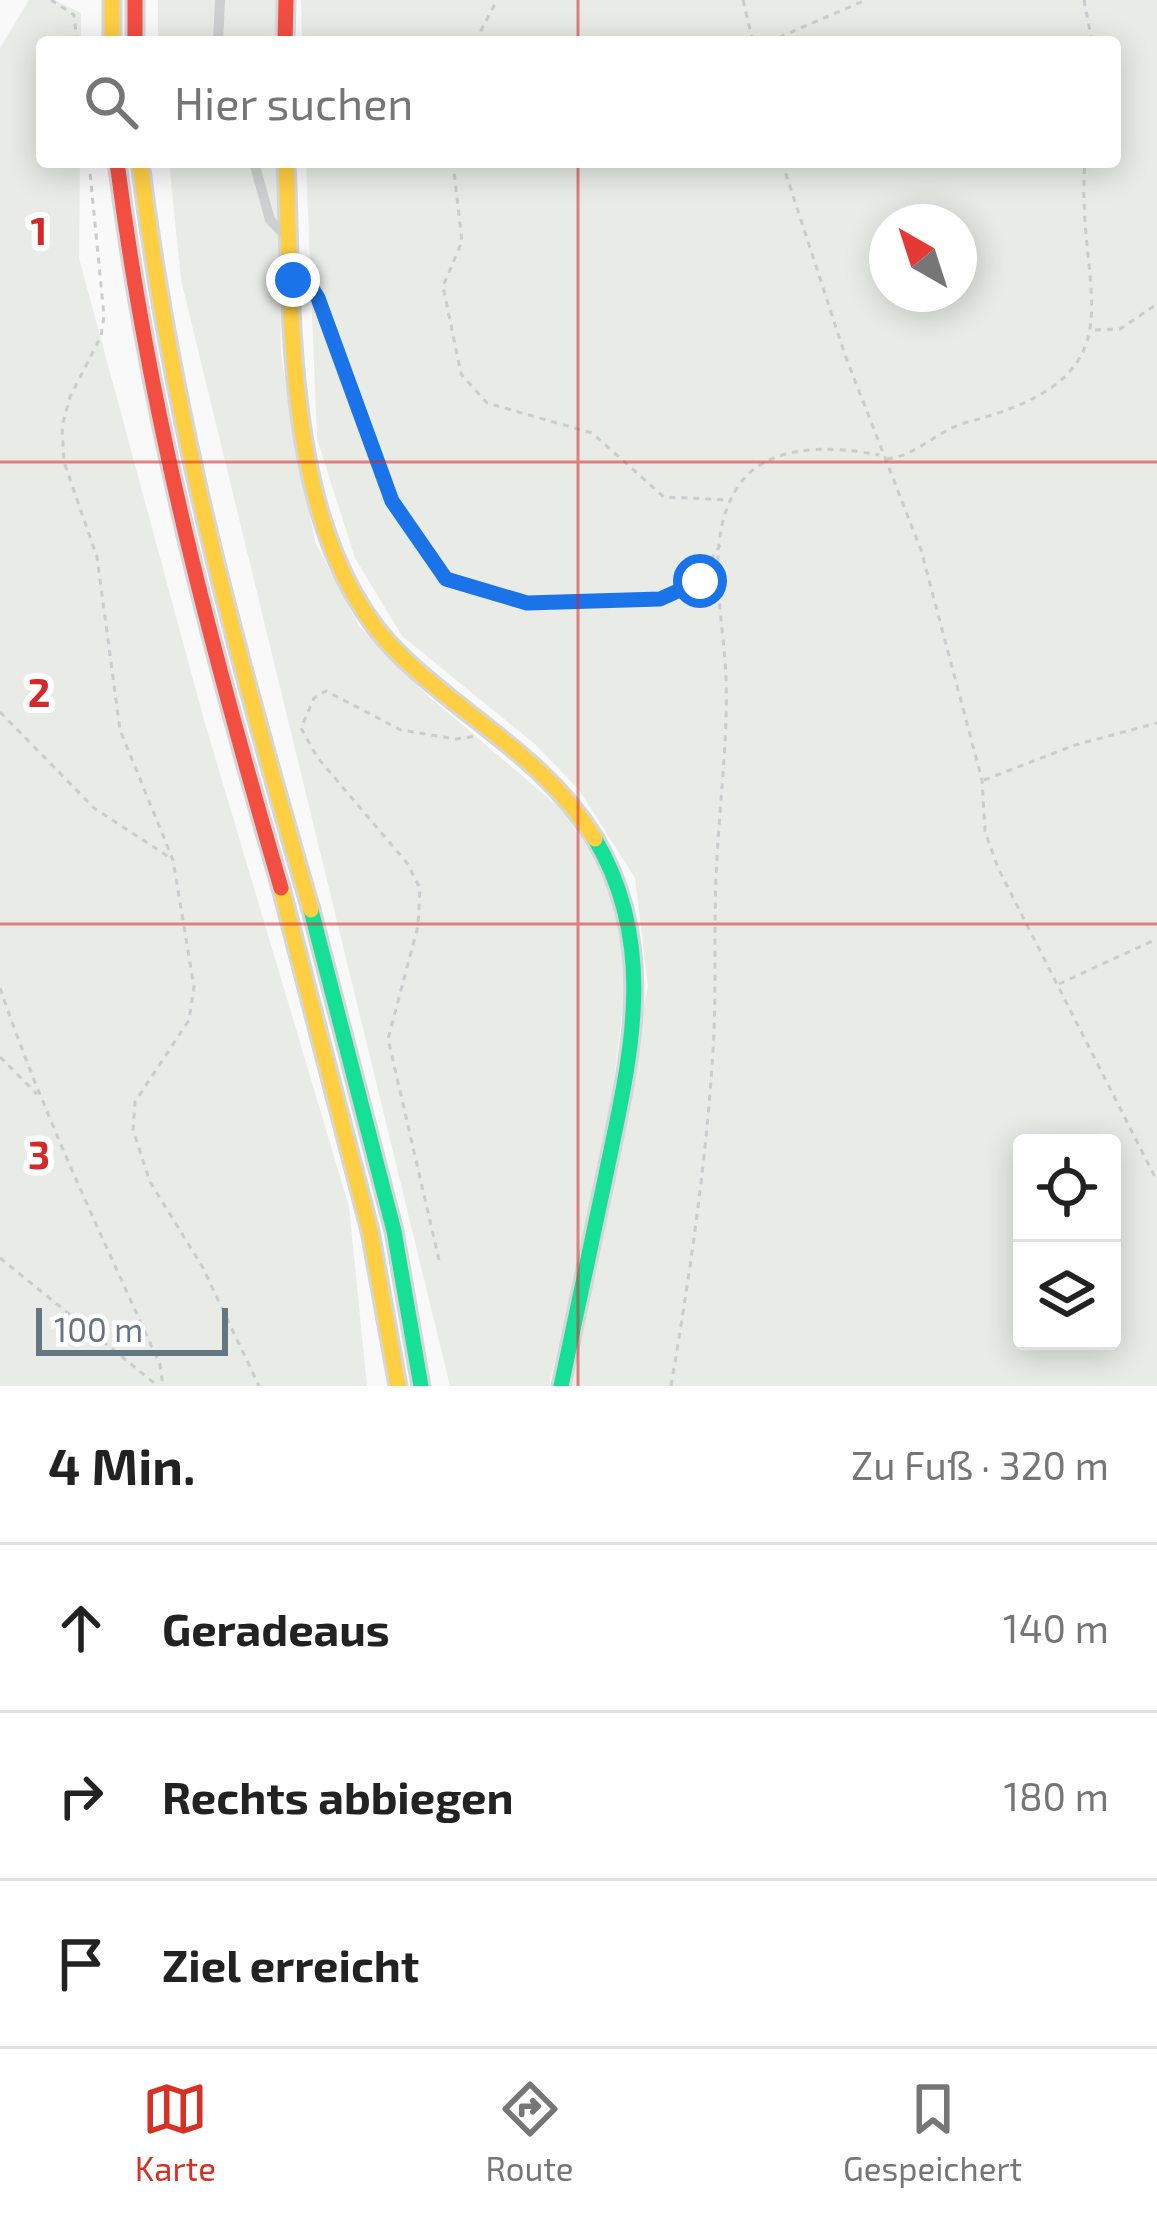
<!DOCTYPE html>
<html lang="de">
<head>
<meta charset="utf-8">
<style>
  :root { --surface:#fff; --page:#f6f6f6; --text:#222; --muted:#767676; --line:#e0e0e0; --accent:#d93025 }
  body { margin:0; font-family:"Exo 2",sans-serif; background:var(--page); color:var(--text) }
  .controls { position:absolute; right:36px; bottom:36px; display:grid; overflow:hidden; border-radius:12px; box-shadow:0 6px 30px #0003 }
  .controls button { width:108px; height:108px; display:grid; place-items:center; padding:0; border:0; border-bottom:3px solid var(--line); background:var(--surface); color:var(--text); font:60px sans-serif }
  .compass { position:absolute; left:869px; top:204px; width:108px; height:108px; border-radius:50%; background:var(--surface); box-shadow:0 6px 30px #0003; rotate:321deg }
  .scale { position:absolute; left:36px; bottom:30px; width:192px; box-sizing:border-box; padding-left:12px; border:6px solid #657683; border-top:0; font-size:33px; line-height:42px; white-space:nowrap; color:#657683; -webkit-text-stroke:9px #fff; paint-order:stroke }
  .stop { position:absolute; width:36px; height:36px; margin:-27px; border:9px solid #1a73e8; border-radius:50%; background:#fff }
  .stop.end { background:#1a73e8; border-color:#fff; box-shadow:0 3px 12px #0008 }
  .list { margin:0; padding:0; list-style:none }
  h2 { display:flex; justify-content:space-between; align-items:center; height:156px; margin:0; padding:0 48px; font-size:51px }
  h2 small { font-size:39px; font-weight:400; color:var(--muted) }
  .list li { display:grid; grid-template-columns:78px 1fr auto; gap:36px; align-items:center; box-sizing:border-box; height:168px; padding:0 48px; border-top:3px solid var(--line) }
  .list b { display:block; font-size:45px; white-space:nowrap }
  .list em { font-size:39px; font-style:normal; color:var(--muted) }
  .icon { flex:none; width:66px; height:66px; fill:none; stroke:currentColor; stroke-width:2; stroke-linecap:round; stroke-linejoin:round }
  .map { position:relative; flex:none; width:1157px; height:1386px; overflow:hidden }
  .search { position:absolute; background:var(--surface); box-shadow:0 6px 30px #0003; left:36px; right:36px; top:36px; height:132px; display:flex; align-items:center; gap:30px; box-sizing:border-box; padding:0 42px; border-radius:12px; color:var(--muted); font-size:45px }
  .sheet { height:660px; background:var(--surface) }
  nav { display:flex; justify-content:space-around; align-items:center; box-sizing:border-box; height:168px; border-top:3px solid var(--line); background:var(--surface); font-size:33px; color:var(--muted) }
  nav a { display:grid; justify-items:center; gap:6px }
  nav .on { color:var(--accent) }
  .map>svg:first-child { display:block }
  .green { fill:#e8ebe6; fill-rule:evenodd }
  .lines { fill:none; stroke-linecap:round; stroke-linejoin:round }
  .fast-casing { stroke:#d5d6d7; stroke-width:21 }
  .slow-casing { stroke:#d5d6d7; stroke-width:21 }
  .jam-casing { stroke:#d5d6d7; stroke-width:21 }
  .path { stroke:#cbcccd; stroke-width:3; stroke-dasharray:6 6; stroke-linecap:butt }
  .street { stroke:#cecfd0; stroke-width:10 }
  .fast { stroke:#16e098; stroke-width:15 }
  .slow { stroke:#ffcf43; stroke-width:15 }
  .jam { stroke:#f24e42; stroke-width:15 }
  .route { stroke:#1a73e8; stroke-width:15 }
  .grid { fill:none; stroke:#d62828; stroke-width:3; stroke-opacity:0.55 }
  .grid-label { font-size:39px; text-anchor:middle; font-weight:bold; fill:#d62828; stroke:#fff; stroke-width:12; stroke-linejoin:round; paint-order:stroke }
</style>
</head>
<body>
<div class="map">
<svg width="1157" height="1386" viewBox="0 0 1157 1386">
  <rect width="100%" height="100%" fill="#f9f9f9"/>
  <g class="green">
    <path d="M29 0H55L81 13V42H42V162H80L79 258 204 720 349 1207 367 1386H0V48Z"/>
    <path d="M158 0H280L279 42H158Z"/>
    <path d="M301 0H1157V1386H567L648 986 635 878 579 790 536 745 402 636 355 558 317 439 306 162H1115V42H302ZM887 222H959V294H887ZM1022 1143H1112V1341H1022Z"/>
    <path d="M169 162H278L281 356 315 542 359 626 425 693 561 809 616 888 627 974 606 1145 549 1386H450L181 280Z"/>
  </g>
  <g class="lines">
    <defs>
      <g id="fast">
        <path d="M311 910 394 1231 421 1386"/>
        <path d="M561 1386C576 1317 590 1248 605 1179 629 1062 660 949 595 839"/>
      </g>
      <g id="slow">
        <path d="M112 0V42"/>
        <path d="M140 162C173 425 237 656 311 910"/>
        <path d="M286 162C293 317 281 543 403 658 468 720 547 760 595 839"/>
        <path d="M281 888 370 1231 398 1386"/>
      </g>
      <g id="jam">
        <path d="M135 0V42"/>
        <path d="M285 42 286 0"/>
        <path d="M117 162C149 415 210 644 281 888"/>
      </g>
    </defs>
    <use href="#fast" class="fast-casing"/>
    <use href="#slow" class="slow-casing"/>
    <use href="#jam" class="jam-casing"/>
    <g class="path">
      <path d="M51 0 74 15 77 42"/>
      <path d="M743 0 753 42"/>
      <path d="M1084 0 1092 42"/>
      <path d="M475 42 497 0"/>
      <path d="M768 42 866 0"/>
      <path d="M89 162 104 316 101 336 70 397 62 426 64 462 97 557 120 730 173 860 194 987 189 1020 135 1102 133 1130 150 1182 202 1266 259 1386"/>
      <path d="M453 162 462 242 443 286 461 374 487 403 592 433 664 497 730 500"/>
      <path d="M782 162 845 355 921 550 982 780 985 831 998 868 1157 1181"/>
      <path d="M306 285 318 299C342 364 394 542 446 579 485 607 554 605 599 602 660 598 687 603 720 545"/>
      <path d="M1095 330 1120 329 1157 304"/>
      <path d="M887 459C917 456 937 430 968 422 1150 374 1074 294 1085 162"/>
      <path d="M0 712 94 808 172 859"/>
      <path d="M984 780 1075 745 1157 723"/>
      <path d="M1059 984 1157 939"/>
      <path d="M0 988C44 1117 104 1240 160 1365L163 1386"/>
      <path d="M0 1057 37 1094"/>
      <path d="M0 1258 158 1386"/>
      <path d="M439 1260 388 1039 418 926 420 888 407 863 317 757 301 728 314 698 326 691 401 730 456 739 477 736"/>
      <path d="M671 1386C690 1274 706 1164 713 1051 717 987 713 923 717 859 720 798 728 738 726 677 724 619 703 541 737 488 766 442 832 446 879 455"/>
    </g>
    <g class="street">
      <path d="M218 42 220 0"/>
      <path d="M254 162 270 220 291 241"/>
    </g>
    <use href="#fast" class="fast"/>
    <use href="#slow" class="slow"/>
    <use href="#jam" class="jam"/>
  </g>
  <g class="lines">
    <path class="route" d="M293 280 311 287 318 298 392 501 446 579 527 603 660 599 700 581"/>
  </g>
  <path class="grid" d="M578 0V42M578 162V1386M0 462H1157M0 924H1157"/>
  <g class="grid-label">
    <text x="39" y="245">1</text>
    <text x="39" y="707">2</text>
    <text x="39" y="1169">3</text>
  </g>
</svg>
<div class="controls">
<button><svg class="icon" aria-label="locate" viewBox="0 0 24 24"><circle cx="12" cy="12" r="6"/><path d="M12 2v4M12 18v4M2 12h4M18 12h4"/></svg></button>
<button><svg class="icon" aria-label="layers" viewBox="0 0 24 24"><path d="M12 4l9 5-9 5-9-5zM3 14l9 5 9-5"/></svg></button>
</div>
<svg class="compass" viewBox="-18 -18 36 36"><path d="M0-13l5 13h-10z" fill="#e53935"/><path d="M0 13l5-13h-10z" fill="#767676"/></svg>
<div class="scale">100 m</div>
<div class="stop" style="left:700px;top:581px"></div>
<div class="stop end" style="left:293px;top:280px"></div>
<div class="search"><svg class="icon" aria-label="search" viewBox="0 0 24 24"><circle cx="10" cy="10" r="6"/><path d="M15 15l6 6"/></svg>Hier suchen</div>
</div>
<section class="sheet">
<h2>4 Min.<small>Zu Fuß · 320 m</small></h2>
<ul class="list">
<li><svg class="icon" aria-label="ahead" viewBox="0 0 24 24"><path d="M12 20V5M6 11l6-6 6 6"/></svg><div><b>Geradeaus</b></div><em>140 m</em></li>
<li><svg class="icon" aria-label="right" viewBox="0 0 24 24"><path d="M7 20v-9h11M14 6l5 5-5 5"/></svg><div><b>Rechts abbiegen</b></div><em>180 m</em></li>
<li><svg class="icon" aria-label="arrive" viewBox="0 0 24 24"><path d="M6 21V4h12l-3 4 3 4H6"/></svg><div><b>Ziel erreicht</b></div></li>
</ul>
</section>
<nav>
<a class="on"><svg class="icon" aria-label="map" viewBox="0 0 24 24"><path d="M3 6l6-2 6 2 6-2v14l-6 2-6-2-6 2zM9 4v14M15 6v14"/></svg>Karte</a>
<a><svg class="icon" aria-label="directions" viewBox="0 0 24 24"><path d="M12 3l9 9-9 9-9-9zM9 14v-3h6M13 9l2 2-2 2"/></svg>Route</a>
<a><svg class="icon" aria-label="saved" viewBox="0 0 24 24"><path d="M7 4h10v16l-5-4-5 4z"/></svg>Gespeichert</a>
</nav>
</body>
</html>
